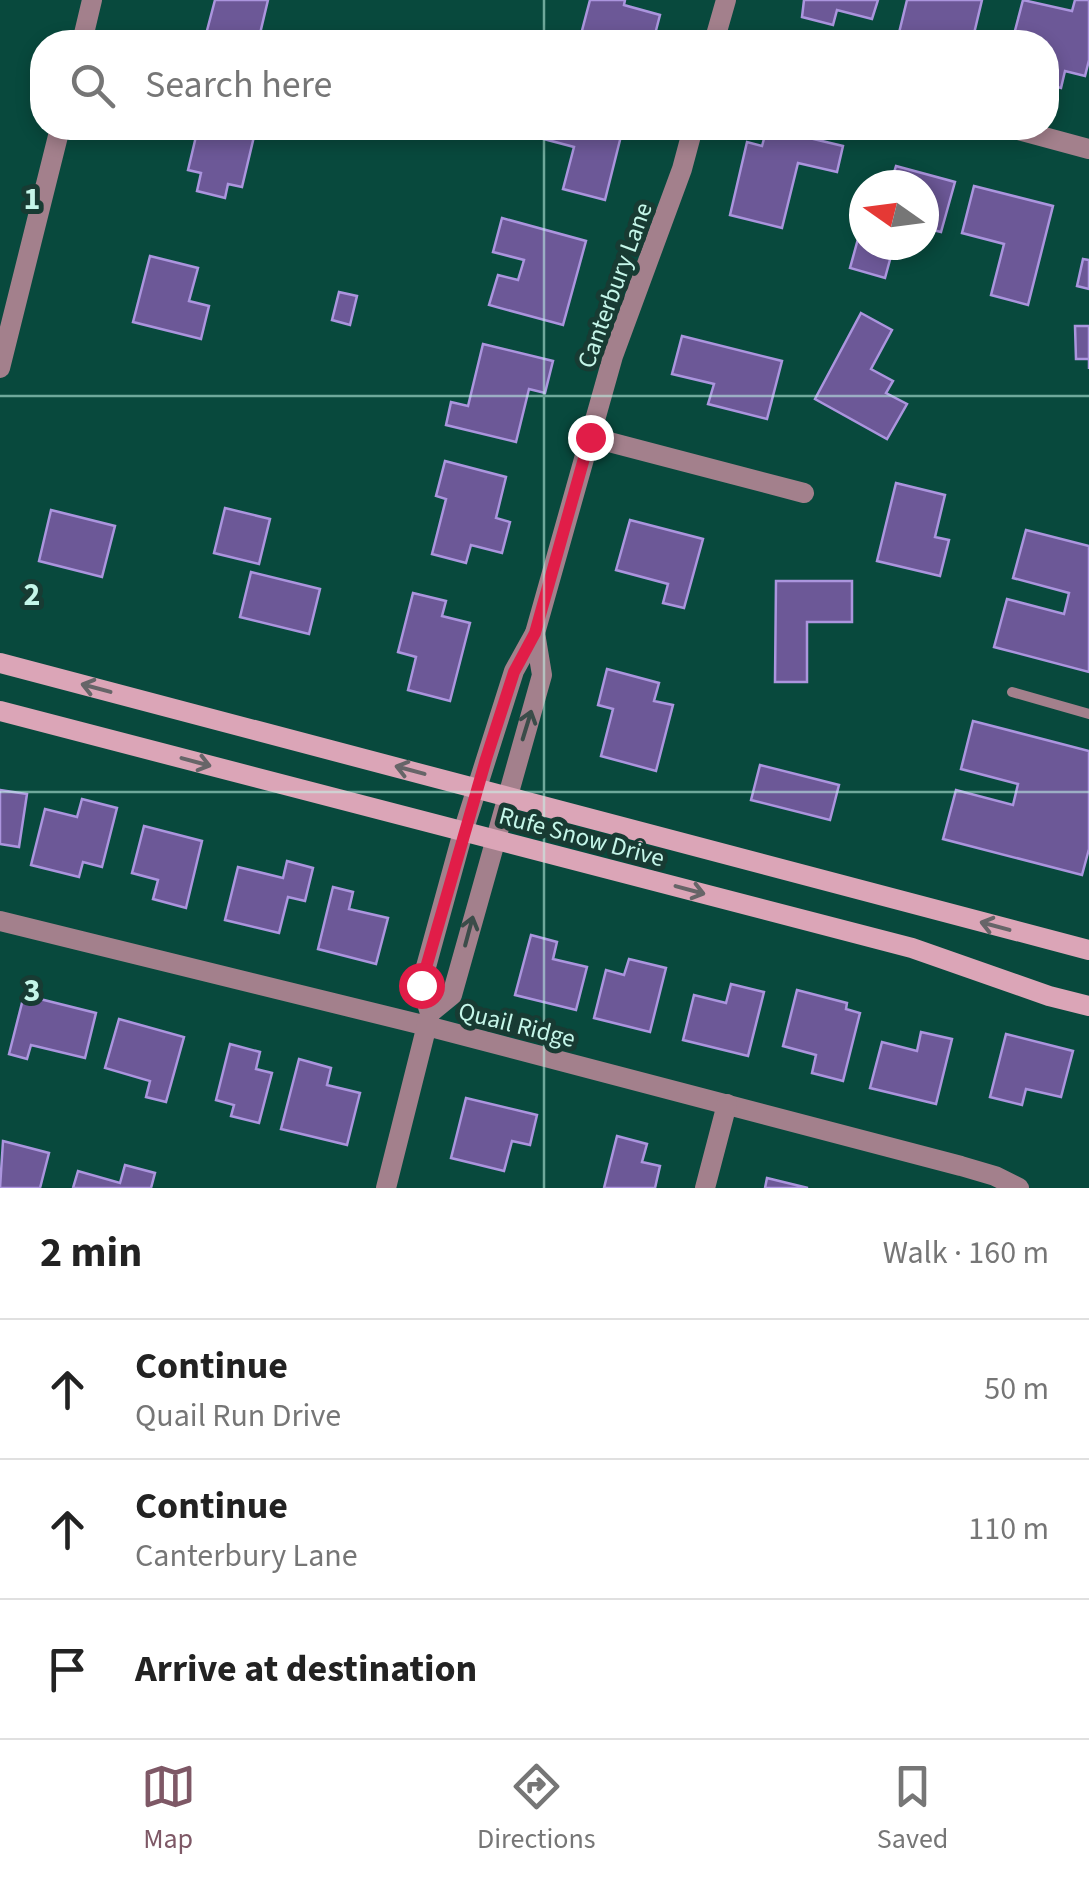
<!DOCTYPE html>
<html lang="en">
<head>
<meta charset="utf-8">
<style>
  :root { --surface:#fff; --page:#f6f6f6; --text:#222; --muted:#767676; --line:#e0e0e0; --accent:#7e5866 }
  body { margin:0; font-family:"Source Sans 3",sans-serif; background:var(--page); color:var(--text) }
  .compass { position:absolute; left:849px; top:170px; width:90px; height:90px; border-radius:50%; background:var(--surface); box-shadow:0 5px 15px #0003; rotate:284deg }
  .stop { position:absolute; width:30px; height:30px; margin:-22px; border:8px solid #e11d48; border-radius:50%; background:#fff }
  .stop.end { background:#e11d48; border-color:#fff; box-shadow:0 2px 10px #0008 }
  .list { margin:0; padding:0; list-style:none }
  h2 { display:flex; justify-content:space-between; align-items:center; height:130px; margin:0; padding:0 40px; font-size:42px }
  h2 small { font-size:32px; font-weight:400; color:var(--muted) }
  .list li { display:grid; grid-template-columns:65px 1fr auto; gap:30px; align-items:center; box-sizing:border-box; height:140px; padding:0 40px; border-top:2px solid var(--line) }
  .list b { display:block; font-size:38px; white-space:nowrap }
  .list p { margin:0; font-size:32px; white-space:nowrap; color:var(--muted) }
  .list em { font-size:32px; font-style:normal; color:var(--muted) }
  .icon { flex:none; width:55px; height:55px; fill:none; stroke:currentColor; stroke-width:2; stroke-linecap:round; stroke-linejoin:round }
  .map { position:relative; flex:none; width:1089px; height:1188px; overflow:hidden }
  .search { position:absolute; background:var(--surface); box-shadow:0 5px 15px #0003; left:30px; right:30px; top:30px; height:110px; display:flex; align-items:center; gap:25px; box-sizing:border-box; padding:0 35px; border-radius:40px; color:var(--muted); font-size:38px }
  .sheet { height:550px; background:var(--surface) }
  nav { display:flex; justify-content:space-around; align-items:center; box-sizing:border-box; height:140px; border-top:2px solid var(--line); background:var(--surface); font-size:28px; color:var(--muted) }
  nav a { display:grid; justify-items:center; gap:5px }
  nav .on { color:var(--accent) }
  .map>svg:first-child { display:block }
  .building { fill:#6c5897; stroke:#ab95de; stroke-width:2.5 }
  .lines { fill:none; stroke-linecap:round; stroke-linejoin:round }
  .service { stroke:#a3808c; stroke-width:10 }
  .minor { stroke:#a3808c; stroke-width:20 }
  .secondary { stroke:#dba5b7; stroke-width:20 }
  .oneway { stroke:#666568 }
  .oneway2 { stroke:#3b4c49 }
  .route { stroke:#e11d48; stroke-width:12 }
  .grid { fill:none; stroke:#c5f6e9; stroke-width:2.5; stroke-opacity:0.55 }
  .labels { text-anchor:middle; stroke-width:10; stroke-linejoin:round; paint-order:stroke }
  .street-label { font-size:25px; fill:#c5f6e9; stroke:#183b33 }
  .grid-label { font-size:32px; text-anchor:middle; font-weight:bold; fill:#c5f6e9; stroke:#183b33; stroke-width:10; stroke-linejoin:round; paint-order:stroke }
</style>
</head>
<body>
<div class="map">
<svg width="1089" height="1188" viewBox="0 0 1089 1188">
  <rect width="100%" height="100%" fill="#08493d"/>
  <g class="building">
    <path d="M215 0H268L258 42H204Z"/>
    <path d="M590 0H625L624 5 660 15 653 42H579Z"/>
    <path d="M804 0H878L872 19 837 10 833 25 802 17Z"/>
    <path d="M907 0H982L972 42 897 41Z"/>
    <path d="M1023 0 1072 11 1075 0H1089V60L1085 76 1065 71 1061 88 1046 84V42H1012Z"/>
    <path d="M198 128H256L242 187 228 184 225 198 197 191 201 173 188 170Z"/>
    <path d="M522 128H623L605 200 563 189 574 147 521 133Z"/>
    <path d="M767 128 843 146 837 172 798 163 782 228 730 215 747 142 762 146Z"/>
    <path d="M896 166 955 182 941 232 924 228V185H873L875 178 891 182Z"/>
    <path d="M974 186 1053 206 1028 305 991 295 1004 244 962 233Z"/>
    <path d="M864 217V245H894L885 278 850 268Z"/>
    <path d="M502 218 586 241 563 325 489 305 498 275 518 280 524 260 493 252Z"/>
    <path d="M150 256 198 268 189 301 209 306 201 339 133 322Z"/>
    <path d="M1083 259 1089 260V289L1077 286Z"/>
    <path d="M339 292 357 296 350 325 332 320Z"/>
    <path d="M861 313 892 330 871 369 893 381 886 393 907 404 887 439 815 399Z"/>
    <path d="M1075 326H1089V369V359H1076Z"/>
    <path d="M682 336 782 361 767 419 708 404 714 384 672 374Z"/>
    <path d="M483 344 553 361 545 393 529 389 516 442 446 425 451 402 468 406Z"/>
    <path d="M445 461 506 477 496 518 510 522 502 553 471 545 466 563 432 554 446 499 436 496Z"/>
    <path d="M896 483 945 495 935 537 949 540 940 576 877 561Z"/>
    <path d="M225 508 270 519 259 564 214 553Z"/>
    <path d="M51 510 115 526 102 577 39 561Z"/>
    <path d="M630 520 703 539 684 608 663 603 668 584 616 570Z"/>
    <path d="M1026 530 1089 546V672L994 647 1007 599 1064 614 1069 593 1013 578Z"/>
    <path d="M251 572 320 589 309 634 240 617Z"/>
    <path d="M776 581H852V622H807V682H775Z"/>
    <path d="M413 593 446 601 442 616 470 623 450 701 408 690 416 657 398 652Z"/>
    <path d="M607 669 659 683 654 701 673 705 656 771 601 756 613 709 598 705Z"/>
    <path d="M973 721 1089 751V849L1082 875 943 839 956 790 1013 805 1018 784 961 769Z"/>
    <path d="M760 765 839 785 830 820 751 800Z"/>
    <path d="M0 790 27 794 19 847 0 844Z"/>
    <path d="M82 799 117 808 102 867 83 862 79 877 31 865 45 809 77 817Z"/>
    <path d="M144 826 202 841 186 908 153 899 158 880 132 873Z"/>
    <path d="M287 861 313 868 305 901 288 897 279 933 225 920 238 867 283 878Z"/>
    <path d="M333 887 353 892 349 909 388 918 376 964 318 949Z"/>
    <path d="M531 935 557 942 553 959 587 967 576 1010 515 995Z"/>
    <path d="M629 959 666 968 650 1032 594 1018 606 970 624 975Z"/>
    <path d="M731 984 764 992 748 1056 683 1040 694 995 726 1003Z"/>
    <path d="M797 990 847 1003 846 1009 860 1013 843 1081 812 1073 816 1055 783 1046Z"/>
    <path d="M24 995 96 1013 85 1058 31 1045 27 1059 9 1054Z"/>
    <path d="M119 1019 184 1037 166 1102 146 1097 150 1081 105 1068Z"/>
    <path d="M921 1032 952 1039 936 1104 870 1088 882 1042 917 1051Z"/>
    <path d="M1006 1034 1073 1051 1061 1097 1026 1089 1022 1105 990 1097Z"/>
    <path d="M230 1044 260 1052 256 1069 272 1073 259 1123 231 1116 234 1105 216 1100Z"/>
    <path d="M299 1059 331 1068 327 1085 360 1093 347 1145 281 1129Z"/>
    <path d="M466 1098 537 1115 530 1145 512 1141 504 1171 451 1158Z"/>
    <path d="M617 1136 647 1144 642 1162 660 1166 655 1188H604Z"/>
    <path d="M3 1141 49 1153 40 1188H0Z"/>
    <path d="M125 1165 155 1173 151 1188H73L78 1171 120 1183Z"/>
    <path d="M767 1178 808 1188H765Z"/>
  </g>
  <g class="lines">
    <path class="service" d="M1012 692 1089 714"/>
    <g class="minor">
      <path d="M82 42 92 0"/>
      <path d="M714 42 726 0"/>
      <path d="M1011 128 1089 149"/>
      <path d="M0 368 60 128"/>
      <path d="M590 437 804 493"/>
      <path d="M0 921 427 1026 961 1166 995 1176 1019 1188"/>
      <path d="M430 1013 452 995 542 675 535 633"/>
      <path d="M386 1188 430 1013 421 985 463 832 514 671 535 633 613 356 682 169 693 128"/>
      <path d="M705 1188 727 1104"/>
    </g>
    <g class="secondary">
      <path d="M0 663 1089 950"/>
      <path d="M0 711 912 948 1049 996 1089 1006"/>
    </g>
  </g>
  <defs><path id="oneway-shaft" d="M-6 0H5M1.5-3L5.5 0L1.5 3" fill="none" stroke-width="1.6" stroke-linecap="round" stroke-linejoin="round" transform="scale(2.5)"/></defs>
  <g class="oneway">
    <use href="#oneway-shaft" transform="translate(96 688) rotate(-165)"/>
    <use href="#oneway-shaft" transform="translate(196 762) rotate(15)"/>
    <use href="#oneway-shaft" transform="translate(410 770) rotate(-165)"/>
    <use href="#oneway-shaft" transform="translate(690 890) rotate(15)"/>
    <use href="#oneway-shaft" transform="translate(995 926) rotate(-165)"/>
  </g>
  <g class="oneway2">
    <use href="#oneway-shaft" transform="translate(527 725) rotate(-73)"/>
    <use href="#oneway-shaft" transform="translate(469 931) rotate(-75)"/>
  </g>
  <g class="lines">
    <path class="route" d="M421 985 486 759 514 672 535 633 590 437"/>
  </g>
  <path class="grid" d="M544 0V42M544 128V1188M0 396H1089M0 792H1089"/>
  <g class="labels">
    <g class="street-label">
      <text transform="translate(614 285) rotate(-70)" y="9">Canterbury Lane</text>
      <text transform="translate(582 836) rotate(15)" y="9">Rufe Snow Drive</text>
      <text transform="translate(517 1024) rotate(14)" y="9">Quail Ridge</text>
    </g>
  </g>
  <g class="grid-label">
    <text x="32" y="209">1</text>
    <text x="32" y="605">2</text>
    <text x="32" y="1001">3</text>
  </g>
</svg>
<svg class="compass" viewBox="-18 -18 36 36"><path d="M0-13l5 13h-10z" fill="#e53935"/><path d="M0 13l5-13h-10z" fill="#767676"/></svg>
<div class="stop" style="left:421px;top:985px"></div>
<div class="stop end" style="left:590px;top:437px"></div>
<div class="search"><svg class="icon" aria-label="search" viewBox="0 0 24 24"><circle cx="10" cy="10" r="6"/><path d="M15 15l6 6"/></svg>Search here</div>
</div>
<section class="sheet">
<h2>2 min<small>Walk · 160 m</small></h2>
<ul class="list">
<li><svg class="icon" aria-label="ahead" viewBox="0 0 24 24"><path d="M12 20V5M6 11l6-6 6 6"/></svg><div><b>Continue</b><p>Quail Run Drive</p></div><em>50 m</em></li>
<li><svg class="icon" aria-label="ahead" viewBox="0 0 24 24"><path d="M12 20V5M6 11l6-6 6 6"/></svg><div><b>Continue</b><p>Canterbury Lane</p></div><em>110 m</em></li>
<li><svg class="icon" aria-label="arrive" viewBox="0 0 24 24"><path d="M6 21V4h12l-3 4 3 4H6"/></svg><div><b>Arrive at destination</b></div></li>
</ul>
</section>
<nav>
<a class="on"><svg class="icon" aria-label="map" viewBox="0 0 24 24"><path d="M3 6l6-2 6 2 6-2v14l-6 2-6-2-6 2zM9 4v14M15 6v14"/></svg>Map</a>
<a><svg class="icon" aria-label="directions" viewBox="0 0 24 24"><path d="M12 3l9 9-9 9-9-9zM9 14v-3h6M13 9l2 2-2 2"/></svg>Directions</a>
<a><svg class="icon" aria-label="saved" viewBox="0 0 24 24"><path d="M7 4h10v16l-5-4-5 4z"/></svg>Saved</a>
</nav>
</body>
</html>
